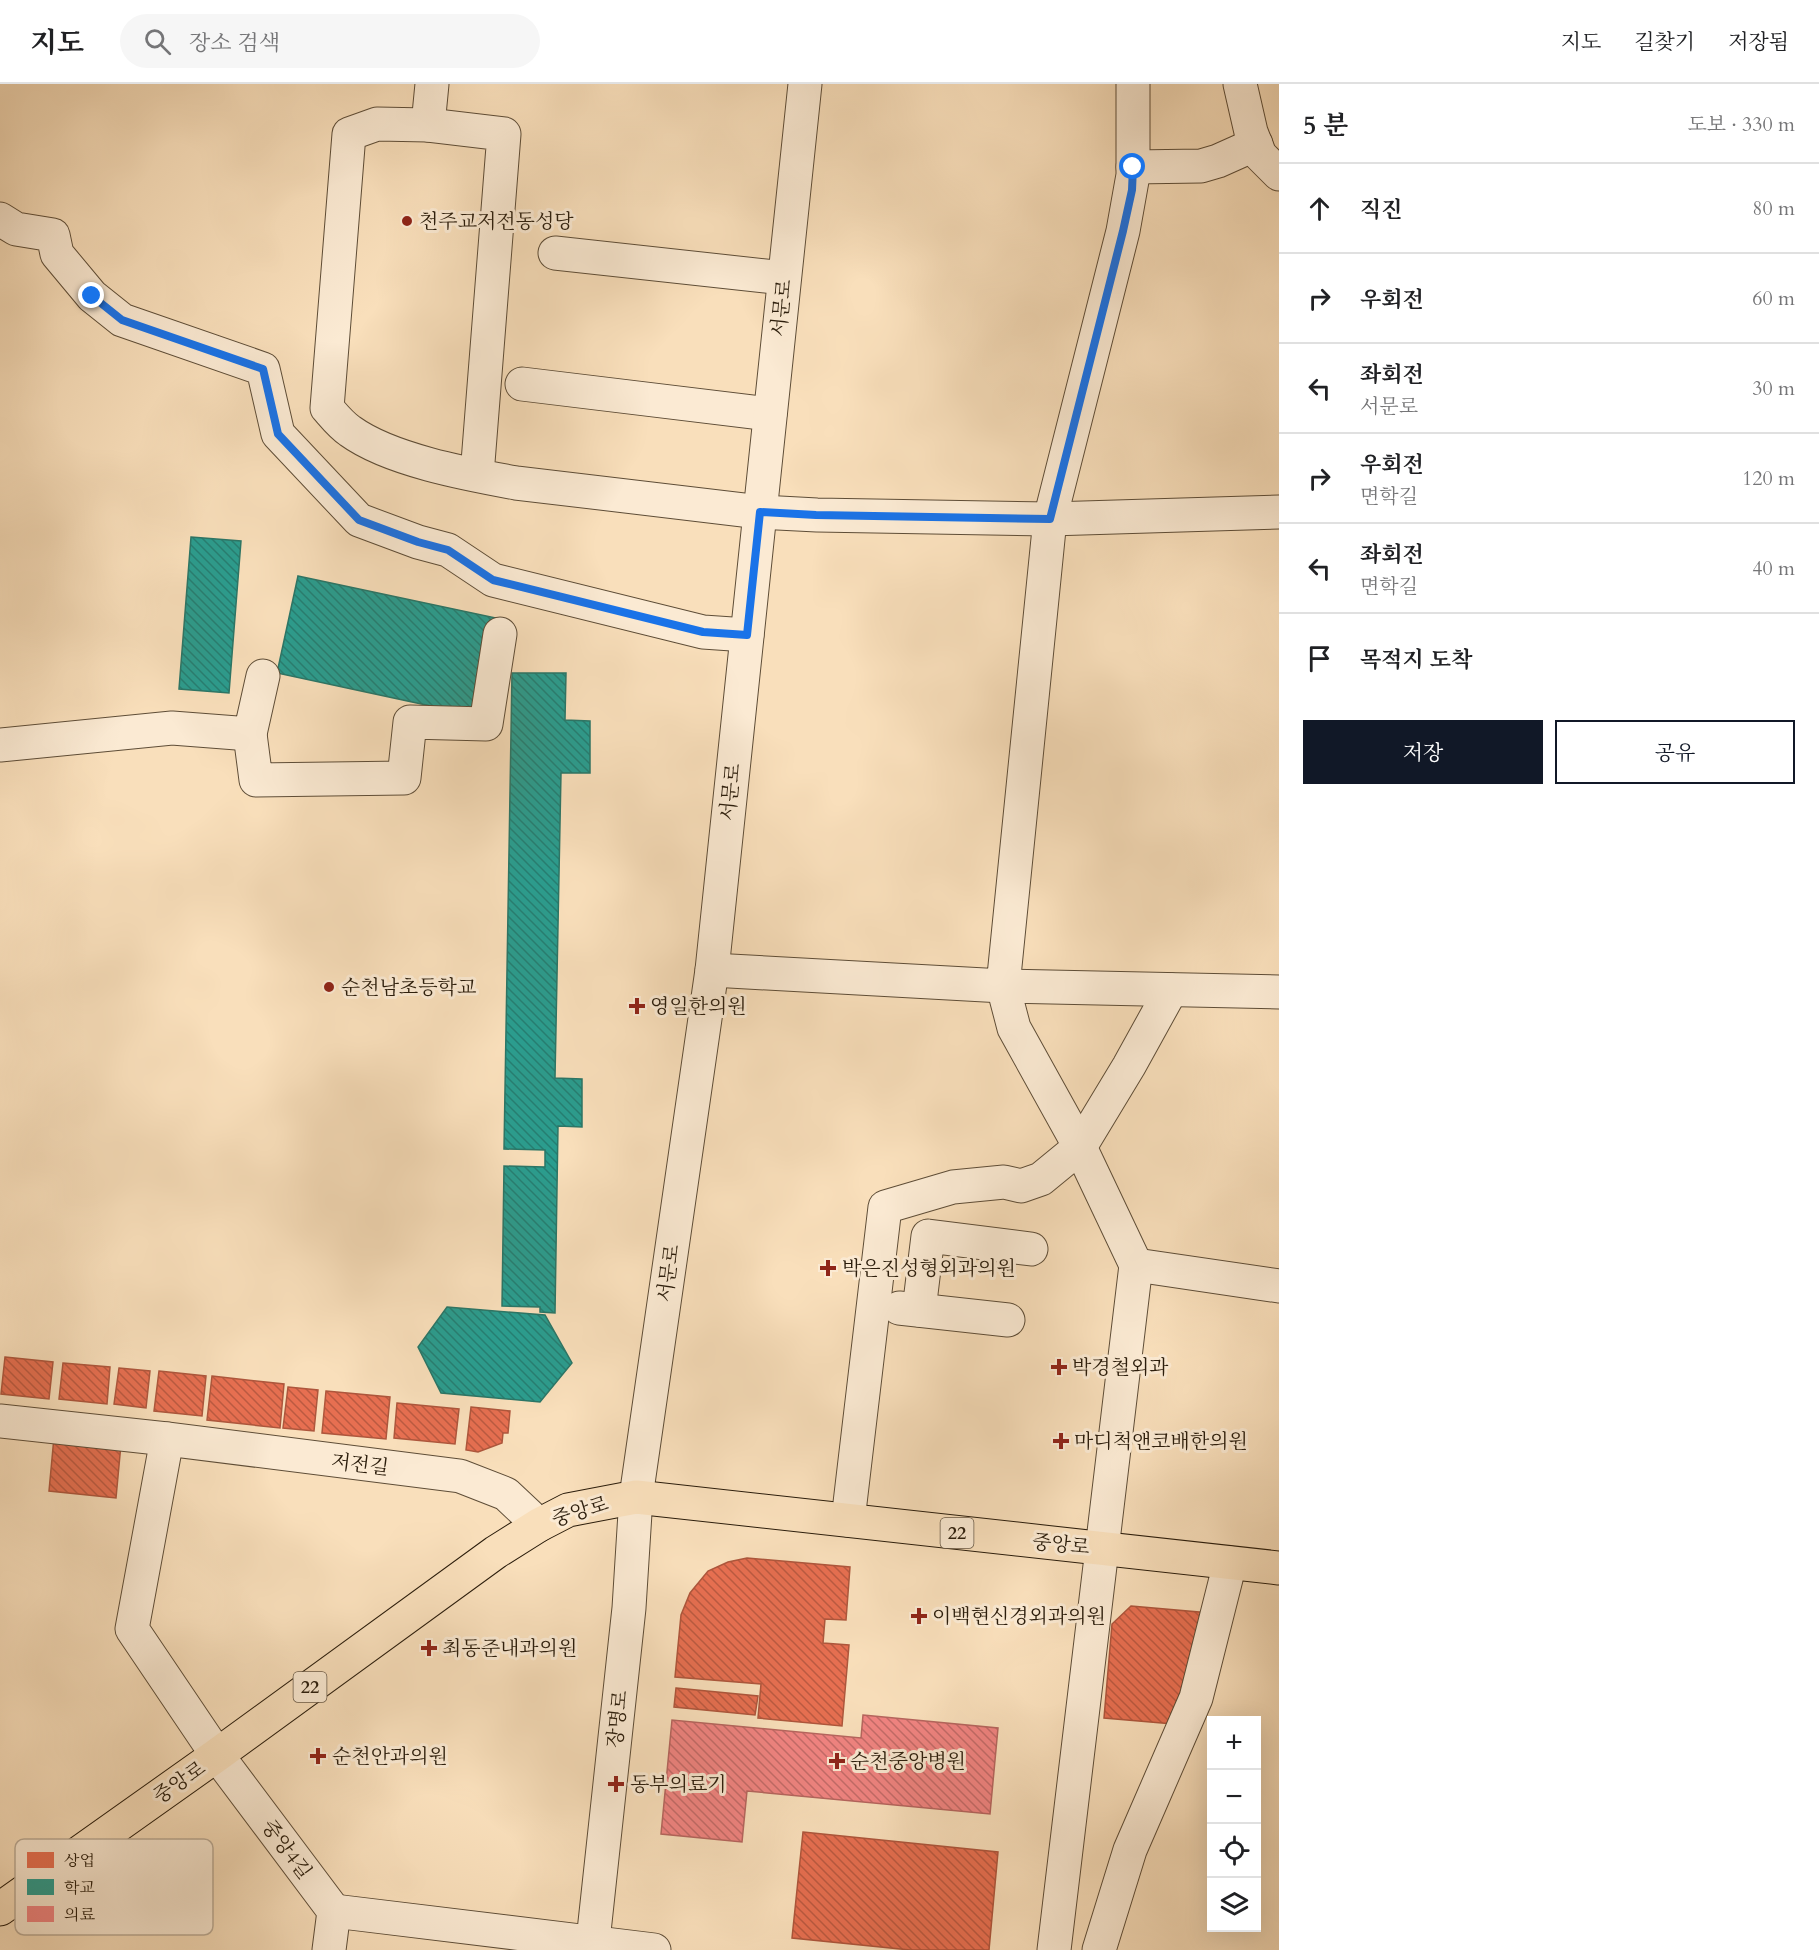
<!DOCTYPE html>
<html lang="ko">
<head>
<meta charset="utf-8">
<style>
  :root { --surface:#fff; --page:#f6f6f6; --text:#202124; --muted:#757577; --line:#e0e0e0; --accent:#111827 }
  body { margin:0; font-family:Cardo,"Noto Serif KR",serif; background:var(--page); color:var(--text) }
  .controls { position:absolute; right:18px; bottom:18px; display:grid; overflow:hidden; border-radius:0px; box-shadow:0 6px 24px #0002 }
  .controls button { width:54px; height:54px; display:grid; place-items:center; padding:0; border:0; border-bottom:2px solid var(--line); background:var(--surface); color:var(--text); font:30px sans-serif }
  .stop { position:absolute; width:18px; height:18px; margin:-14px; border:4px solid #1a73e8; border-radius:50%; background:#fff }
  .stop.end { background:#1a73e8; border-color:#fff; box-shadow:0 2px 6px #0008 }
  .list { margin:0; padding:0; list-style:none }
  h2 { display:flex; justify-content:space-between; align-items:center; height:78px; margin:0; padding:0 24px; font-size:26px }
  h2 small { font-size:20px; font-weight:400; color:var(--muted) }
  .list li { display:grid; grid-template-columns:39px 1fr auto; gap:18px; align-items:center; box-sizing:border-box; height:90px; padding:0 24px; border-top:2px solid var(--line) }
  .list b { display:block; font-size:22px; white-space:nowrap }
  .list p { margin:0; font-size:20px; white-space:nowrap; color:var(--muted) }
  .list em { font-size:20px; font-style:normal; color:var(--muted) }
  .actions { display:flex; gap:12px; padding:18px 24px }
  .actions a { flex:1; padding:14px 0; border:2px solid var(--accent); border-radius:0px; text-align:center; font-size:21px; color:var(--accent) }
  .actions .main { background:var(--accent); color:#fff }
  .icon { flex:none; width:33px; height:33px; fill:none; stroke:currentColor; stroke-width:2; stroke-linecap:round; stroke-linejoin:round }
  .map { position:relative; flex:none; width:1279px; height:1866px; overflow:hidden }
  header { display:flex; align-items:center; gap:36px; box-sizing:border-box; height:84px; padding:0 30px; background:var(--surface); border-bottom:2px solid var(--line) }
  header strong { font-size:28px }
  nav { display:flex; gap:33px; margin-inline-start:auto; font-size:21px }
  .search { width:420px; height:54px; background:var(--page); display:flex; align-items:center; gap:15px; box-sizing:border-box; padding:0 21px; border-radius:33px; color:var(--muted); font-size:22px }
  main { display:flex }
  aside { flex:1; background:var(--surface) }
  .map>svg:first-child { display:block }
  .shops { fill:url(#shops-back-hatch); stroke:#ae563c; stroke-width:1.5 }
  .schools { fill:url(#schools-back-hatch); stroke:#2a7667; stroke-width:1.5 }
  .health { fill:url(#health-back-hatch); stroke:#b6655e; stroke-width:1.5 }
  .lines { fill:none; stroke-linecap:round; stroke-linejoin:round }
  .minor-casing { stroke:#5e4d37; stroke-width:35 }
  .major-casing { stroke:#2a1c0b; stroke-width:35 }
  .minor { stroke:#fbead3; stroke-width:33 }
  .major { stroke:#f9dfbb; stroke-width:33 }
  .route { stroke:#1a73e8; stroke-width:8 }
  .poi-dot { fill:#8f2418; stroke:#fbead3; stroke-width:2 }
  .labels { text-anchor:middle; stroke-width:6; stroke-linejoin:round; paint-order:stroke }
  .shield { fill:#fbead3; stroke:#695a47; stroke-width:1.5 }
  .shield-label { font-size:18px; font-weight:bold; fill:#2a1c0b }
  .poi-label { font-size:20px; fill:#2a1c0b; stroke:#fbead3; text-anchor:start }
  .street-label { font-size:20px; fill:#2a1c0b; stroke:#fbead3 }
  .key { fill:#fbead3; stroke:#bcac97; stroke-width:1.5 }
  .key-label { font-size:16px; fill:#2a1c0b }
</style>
</head>
<body>
<header>
<strong>지도</strong>
<div class="search"><svg class="icon" aria-label="search" viewBox="0 0 24 24"><circle cx="10" cy="10" r="6"/><path d="M15 15l6 6"/></svg>장소 검색</div>
<nav><a>지도</a><a>길찾기</a><a>저장됨</a></nav>
</header>
<main>
<div class="map">
<svg width="1279" height="1866" viewBox="0 0 1279 1866">
  <defs>
    <pattern id="shops-back-hatch" width="6" height="6" patternUnits="userSpaceOnUse" patternTransform="scale(1.5)"><rect width="6" height="6" fill="#e76f51"/><path d="M-1 5l2 2M0 0l6 6M5-1l2 2" fill="none" stroke="#bb5a41"/></pattern>
    <pattern id="schools-back-hatch" width="6" height="6" patternUnits="userSpaceOnUse" patternTransform="scale(1.5)"><rect width="6" height="6" fill="#2a9d8f"/><path d="M-1 5l2 2M0 0l6 6M5-1l2 2" fill="none" stroke="#247f73"/></pattern>
    <pattern id="health-back-hatch" width="6" height="6" patternUnits="userSpaceOnUse" patternTransform="scale(1.5)"><rect width="6" height="6" fill="#f28482"/><path d="M-1 5l2 2M0 0l6 6M5-1l2 2" fill="none" stroke="#c46b69"/></pattern>
  </defs>
  <rect width="100%" height="100%" fill="#f9dfbb"/>
  <filter id="stains"><feTurbulence type="fractalNoise" baseFrequency=".00333" numOctaves="4"/><feColorMatrix values="0 0 0 0 .2 0 0 0 0 .09 0 0 0 0 .02 0 0 0 .5 -.17"/></filter>
  <radialGradient id="worn" r=".72"><stop offset=".6" stop-color="#630" stop-opacity="0"/><stop offset="1" stop-color="#630" stop-opacity=".3"/></radialGradient>
  <g class="shops">
    <path d="M5 1273 53 1278 49 1315 1 1310Z"/>
    <path d="M63 1279 110 1283 107 1320 59 1315Z"/>
    <path d="M119 1284 150 1287 146 1324 114 1320Z"/>
    <path d="M159 1287 206 1292 202 1332 154 1327Z"/>
    <path d="M212 1292 284 1300 280 1344 207 1336Z"/>
    <path d="M288 1303 318 1306 314 1347 283 1344Z"/>
    <path d="M326 1307 390 1313 386 1355 322 1349Z"/>
    <path d="M397 1319 459 1325 455 1360 394 1354Z"/>
    <path d="M471 1323 510 1327 508 1349H503L502 1359 478 1368 466 1366Z"/>
    <path d="M54 1353 121 1360 116 1414 49 1407Z"/>
    <path d="M747 1474 850 1483 846 1536 825 1535 823 1559 849 1561 842 1642 758 1634 761 1600 675 1593 681 1531 690 1509 708 1487 728 1478Z"/>
    <path d="M1131 1522 1210 1529 1173 1640 1104 1634 1112 1540Z"/>
    <path d="M676 1604 758 1612 755 1631 674 1623Z"/>
    <path d="M803 1748 998 1768 989 1866H910L792 1854Z"/>
  </g>
  <g class="schools">
    <path d="M191 453 241 457 229 609 179 605Z"/>
    <path d="M298 492 496 534 487 579 482 633 277 589Z"/>
    <path d="M512 589H566L565 636 590 637V689H561L555 994 582 995V1043L558 1042 555 1229 540 1228V1223L502 1222 504 1082 545 1083V1066L504 1065Z"/>
    <path d="M447 1223 545 1231 572 1279 540 1318 441 1309 418 1263Z"/>
  </g>
  <path class="health" d="M863 1631 998 1644 990 1730 747 1707 742 1758 661 1750 672 1636 861 1654Z"/>
  <g class="lines">
    <defs>
      <g id="minor">
        <path d="M1240 0 1251 48 1260 71 1279 90"/>
        <path d="M428 41 432 0"/>
        <path d="M1133 83 1201 82 1218 77 1256 60"/>
        <path d="M0 135 16 145 53 151 57 170 92 212 122 236 263 285 278 350 359 436 418 458 448 466 493 496 703 548 747 551"/>
        <path d="M555 169 784 194"/>
        <path d="M522 300 770 330"/>
        <path d="M477 391 504 50 428 41 377 40 349 50 327 324C334 332 341 341 350 347 390 376 467 390 516 399L760 428 817 431 1050 435 1279 428"/>
        <path d="M250 650 256 696 404 694 410 638 486 640 500 550"/>
        <path d="M0 661 172 644 250 650 263 592"/>
        <path d="M712 886 1003 902 1050 435 1123 147 1133 91V0"/>
        <path d="M1136 1181 1279 1202"/>
        <path d="M899 1224 1008 1236"/>
        <path d="M919 1226 928 1152 1031 1165"/>
        <path d="M0 1337 167 1355 460 1392 506 1410 539 1441"/>
        <path d="M167 1355 132 1545 217 1671 334 1827 329 1866"/>
        <path d="M848 1436 885 1123 953 1103 1004 1098 1021 1102 1041 1095 1080 1063 1129 982 1171 906"/>
        <path d="M334 1827 654 1866"/>
        <path d="M592 1866 629 1524 636 1413 712 886 805 0"/>
        <path d="M1054 1866 1136 1181 1080 1063 1014 944 1003 902 1279 908"/>
        <path d="M1099 1866 1130 1766 1196 1614 1230 1479"/>
      </g>
      <path id="major" d="M0 1825 217 1671 496 1468 539 1441 568 1426 636 1413 1279 1484"/>
    </defs>
    <use href="#minor" class="minor-casing"/>
    <use href="#major" class="major-casing"/>
    <use href="#minor" class="minor"/>
    <use href="#major" class="major"/>
  </g>
  <g class="lines">
    <path class="route" d="M92 212 122 236 263 285 278 350 359 436 418 458 448 466 493 496 703 548 747 551 760 428 816 431 1050 435 1123 147 1132 106 1133 83"/>
  </g>
  <g class="poi-dot">
    <circle cx="407" cy="137" r="6"/>
    <circle cx="329" cy="903" r="6"/>
    <path d="M634 913h6v6h6v6h-6v6h-6v-6h-6v-6h6z"/>
    <path d="M825 1175h6v6h6v6h-6v6h-6v-6h-6v-6h6z"/>
    <path d="M1056 1274h6v6h6v6h-6v6h-6v-6h-6v-6h6z"/>
    <path d="M1058 1348h6v6h6v6h-6v6h-6v-6h-6v-6h6z"/>
    <path d="M916 1523h6v6h6v6h-6v6h-6v-6h-6v-6h6z"/>
    <path d="M426 1555h6v6h6v6h-6v6h-6v-6h-6v-6h6z"/>
    <path d="M315 1663h6v6h6v6h-6v6h-6v-6h-6v-6h6z"/>
    <path d="M834 1668h6v6h6v6h-6v6h-6v-6h-6v-6h6z"/>
    <path d="M613 1691h6v6h6v6h-6v6h-6v-6h-6v-6h6z"/>
  </g>
  <g class="labels">
    <g class="shield">
      <rect x="940.5" y="1434" width="33" height="30" rx="4.5"/>
      <rect x="293.5" y="1588" width="33" height="30" rx="4.5"/>
    </g>
    <g class="shield-label">
      <text x="957" y="1455">22</text>
      <text x="310" y="1609">22</text>
    </g>
    <g class="poi-label">
      <text x="419" y="144">천주교저전동성당</text>
      <text x="341" y="910">순천남초등학교</text>
      <text x="650" y="929">영일한의원</text>
      <text x="842" y="1191">박은진성형외과의원</text>
      <text x="1072" y="1290">박경철외과</text>
      <text x="1074" y="1364">마디척앤코배한의원</text>
      <text x="932" y="1539">이백현신경외과의원</text>
      <text x="442" y="1571">최동준내과의원</text>
      <text x="332" y="1679">순천안과의원</text>
      <text x="850" y="1684">순천중앙병원</text>
      <text x="630" y="1707">동부의료기</text>
    </g>
    <g class="street-label">
      <text transform="translate(781 224) rotate(-84)" y="7">서문로</text>
      <text transform="translate(730 708) rotate(-84)" y="7">서문로</text>
      <text transform="translate(668 1189) rotate(-82)" y="7">서문로</text>
      <text transform="translate(360 1380) rotate(7)" y="7">저전길</text>
      <text transform="translate(580 1427) rotate(-17)" y="7">중앙로</text>
      <text transform="translate(1061 1460) rotate(6)" y="7">중앙로</text>
      <text transform="translate(617 1635) rotate(-84)" y="7">장명로</text>
      <text transform="translate(179 1698) rotate(-35)" y="7">중앙로</text>
      <text transform="translate(287 1765) rotate(53)" y="7">중앙4길</text>
    </g>
  </g>
  <rect x="15" y="1755" width="198" height="96" rx="9" class="key"/>
  <rect x="27" y="1768" width="27" height="16" fill="#e76f51"/>
  <rect x="27" y="1795" width="27" height="16" fill="#2a9d8f"/>
  <rect x="27" y="1822" width="27" height="16" fill="#f28482"/>
  <g class="key-label">
    <text x="64" y="1782">상업</text>
    <text x="64" y="1809">학교</text>
    <text x="64" y="1836">의료</text>
  </g>
  <rect width="100%" height="100%" filter="url(#stains)"/>
  <rect width="100%" height="100%" fill="url(#worn)"/>
</svg>
<div class="controls">
<button>+</button>
<button>−</button>
<button><svg class="icon" aria-label="locate" viewBox="0 0 24 24"><circle cx="12" cy="12" r="6"/><path d="M12 2v4M12 18v4M2 12h4M18 12h4"/></svg></button>
<button><svg class="icon" aria-label="layers" viewBox="0 0 24 24"><path d="M12 4l9 5-9 5-9-5zM3 14l9 5 9-5"/></svg></button>
</div>
<div class="stop" style="left:1133px;top:83px"></div>
<div class="stop end" style="left:92px;top:212px"></div>
</div>
<aside>
<h2>5 분<small>도보 · 330 m</small></h2>
<ul class="list">
<li><svg class="icon" aria-label="ahead" viewBox="0 0 24 24"><path d="M12 20V5M6 11l6-6 6 6"/></svg><div><b>직진</b></div><em>80 m</em></li>
<li><svg class="icon" aria-label="right" viewBox="0 0 24 24"><path d="M7 20v-9h11M14 6l5 5-5 5"/></svg><div><b>우회전</b></div><em>60 m</em></li>
<li><svg class="icon" aria-label="left" viewBox="0 0 24 24"><path d="M17 20v-9H6M10 6l-5 5 5 5"/></svg><div><b>좌회전</b><p>서문로</p></div><em>30 m</em></li>
<li><svg class="icon" aria-label="right" viewBox="0 0 24 24"><path d="M7 20v-9h11M14 6l5 5-5 5"/></svg><div><b>우회전</b><p>면학길</p></div><em>120 m</em></li>
<li><svg class="icon" aria-label="left" viewBox="0 0 24 24"><path d="M17 20v-9H6M10 6l-5 5 5 5"/></svg><div><b>좌회전</b><p>면학길</p></div><em>40 m</em></li>
<li><svg class="icon" aria-label="arrive" viewBox="0 0 24 24"><path d="M6 21V4h12l-3 4 3 4H6"/></svg><div><b>목적지 도착</b></div></li>
</ul>
<div class="actions"><a class="main">저장</a><a>공유</a></div>
</aside>
</main>
</body>
</html>
